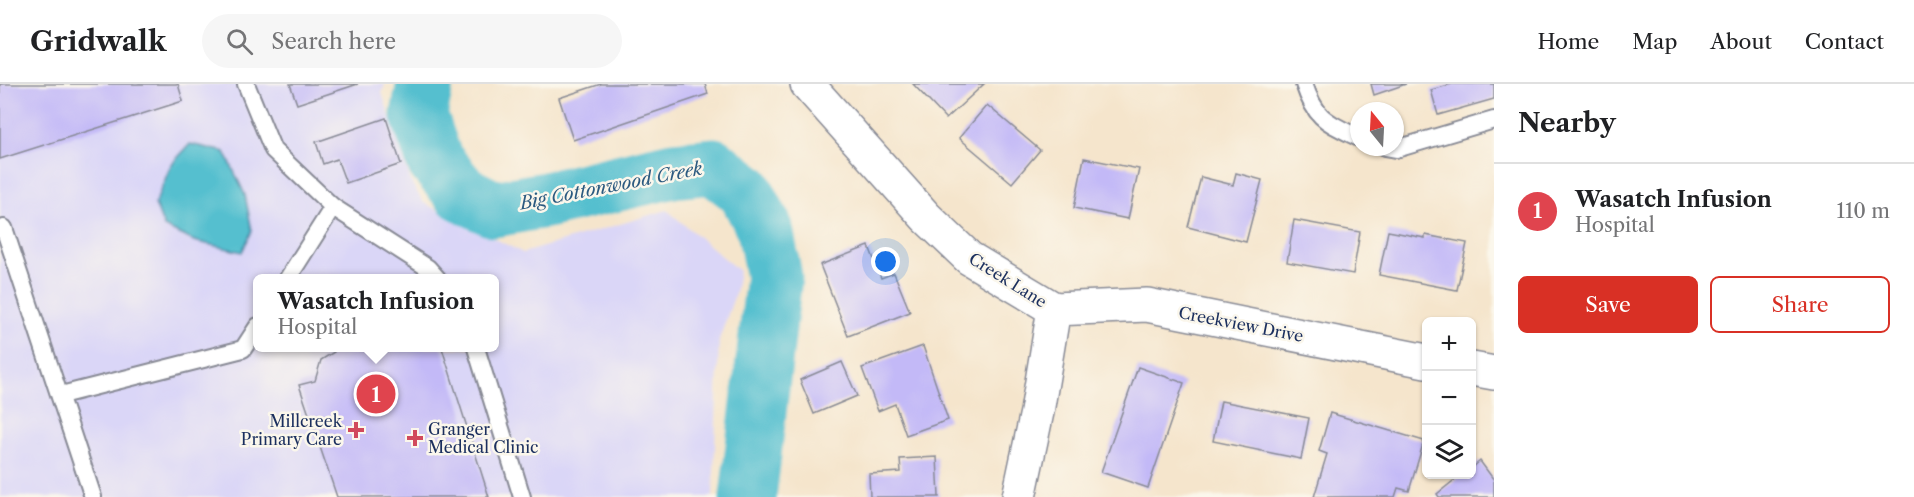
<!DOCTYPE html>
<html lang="en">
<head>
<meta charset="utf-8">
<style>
  :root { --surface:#fff; --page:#f6f6f6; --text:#202124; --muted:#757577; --line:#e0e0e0; --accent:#d93025 }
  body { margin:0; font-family:"Libre Caslon Text",serif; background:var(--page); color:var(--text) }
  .controls { position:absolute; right:18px; bottom:18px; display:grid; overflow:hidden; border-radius:9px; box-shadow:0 2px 4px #0004 }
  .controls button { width:54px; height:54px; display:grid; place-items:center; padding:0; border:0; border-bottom:2px solid var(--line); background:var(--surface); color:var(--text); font:30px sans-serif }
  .compass { position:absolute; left:1350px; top:18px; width:54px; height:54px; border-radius:50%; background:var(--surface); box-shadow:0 2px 4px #0004; rotate:342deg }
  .you { position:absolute; left:886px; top:178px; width:21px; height:21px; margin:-15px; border:4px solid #fff; border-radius:50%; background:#1a73e8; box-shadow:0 0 0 9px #1a73e833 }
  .badge { display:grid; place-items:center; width:39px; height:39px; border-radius:50%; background:var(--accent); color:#fff; font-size:20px; font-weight:700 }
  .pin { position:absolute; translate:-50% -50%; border:3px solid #fff; box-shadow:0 2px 6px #0006 }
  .popup { position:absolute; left:253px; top:190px; width:246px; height:78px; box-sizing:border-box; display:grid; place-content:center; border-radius:9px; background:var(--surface); filter:drop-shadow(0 2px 4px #0005); font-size:20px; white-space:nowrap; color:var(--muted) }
  .popup b { font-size:22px; color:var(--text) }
  .popup::after { content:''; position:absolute; left:50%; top:100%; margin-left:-12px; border:12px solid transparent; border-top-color:var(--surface) }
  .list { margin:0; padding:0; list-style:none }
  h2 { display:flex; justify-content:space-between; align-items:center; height:78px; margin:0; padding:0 24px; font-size:26px }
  h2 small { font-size:20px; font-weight:400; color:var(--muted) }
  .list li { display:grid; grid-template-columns:39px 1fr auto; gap:18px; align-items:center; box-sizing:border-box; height:96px; padding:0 24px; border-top:2px solid var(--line) }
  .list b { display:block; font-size:22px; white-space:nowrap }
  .list p { margin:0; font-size:20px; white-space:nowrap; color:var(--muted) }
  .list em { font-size:20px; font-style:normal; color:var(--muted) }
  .actions { display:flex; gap:12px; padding:18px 24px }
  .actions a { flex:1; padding:14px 0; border:2px solid var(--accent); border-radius:9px; text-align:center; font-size:21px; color:var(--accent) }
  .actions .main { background:var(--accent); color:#fff }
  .icon { flex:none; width:33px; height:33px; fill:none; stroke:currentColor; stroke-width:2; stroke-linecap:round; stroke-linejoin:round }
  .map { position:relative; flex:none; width:1494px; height:413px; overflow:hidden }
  header { display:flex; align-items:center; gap:36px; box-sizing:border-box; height:84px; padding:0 30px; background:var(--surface); border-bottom:2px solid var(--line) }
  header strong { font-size:28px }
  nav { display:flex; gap:33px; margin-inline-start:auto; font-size:21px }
  .search { width:420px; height:54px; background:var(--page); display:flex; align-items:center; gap:15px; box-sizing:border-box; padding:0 21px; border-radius:33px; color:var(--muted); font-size:22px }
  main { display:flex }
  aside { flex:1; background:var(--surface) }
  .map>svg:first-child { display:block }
  .built { fill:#dad6f7; fill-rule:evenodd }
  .water { fill:#54bfcf; stroke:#387796; stroke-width:1.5 }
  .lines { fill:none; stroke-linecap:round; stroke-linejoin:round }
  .river { stroke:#54bfcf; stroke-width:57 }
  .building { fill:#c3b9f7 }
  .service-casing { stroke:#888a95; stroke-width:20 }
  .minor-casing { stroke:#888a95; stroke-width:36 }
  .service { stroke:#fff; stroke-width:16 }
  .minor { stroke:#fff; stroke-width:33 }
  .poi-dot { fill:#d1495b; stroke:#fbf7ec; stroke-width:2 }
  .labels { text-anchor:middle; stroke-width:5; stroke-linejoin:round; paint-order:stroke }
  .street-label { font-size:16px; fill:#1b2f5e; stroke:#fbf7ec }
  .poi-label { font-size:16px; fill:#1b2f5e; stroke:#fbf7ec; text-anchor:end }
  .water-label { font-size:18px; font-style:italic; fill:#2c5a80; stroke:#fbf7ec }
</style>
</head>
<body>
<header>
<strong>Gridwalk</strong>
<div class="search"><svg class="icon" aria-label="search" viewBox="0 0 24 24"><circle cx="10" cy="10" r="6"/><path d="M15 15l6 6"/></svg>Search here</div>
<nav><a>Home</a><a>Map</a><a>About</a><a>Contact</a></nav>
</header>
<main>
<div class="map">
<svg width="1494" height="413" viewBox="0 0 1494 413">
  <rect width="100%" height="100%" fill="#fbf7ec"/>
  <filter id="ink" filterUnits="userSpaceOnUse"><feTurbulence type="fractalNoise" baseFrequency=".0167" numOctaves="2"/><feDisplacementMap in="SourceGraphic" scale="12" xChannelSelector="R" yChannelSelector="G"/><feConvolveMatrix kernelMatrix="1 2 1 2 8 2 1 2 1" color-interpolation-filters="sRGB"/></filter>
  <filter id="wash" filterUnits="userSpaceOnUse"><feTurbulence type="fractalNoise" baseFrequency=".008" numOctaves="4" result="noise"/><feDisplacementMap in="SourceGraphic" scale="24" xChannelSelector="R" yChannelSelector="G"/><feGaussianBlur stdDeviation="1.35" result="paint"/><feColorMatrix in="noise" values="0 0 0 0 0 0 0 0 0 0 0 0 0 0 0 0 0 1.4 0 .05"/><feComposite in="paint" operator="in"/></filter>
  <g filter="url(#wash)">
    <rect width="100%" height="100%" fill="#f5e5cc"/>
    <path class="built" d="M0 0H385L382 9 412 100 424 119 523 169 667 126 739 187 735 210 719 256 713 413H0ZM258 194H494V264H258Z"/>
    <path class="water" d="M190 60 225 68 245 111 252 147 242 168 194 157 164 143 155 120 171 81Z"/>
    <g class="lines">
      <path class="river" d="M425 0 419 31 435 77 462 109 494 125 546 116 673 86 713 82 745 106 765 145 774 193 748 413"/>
    </g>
    <g id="blocks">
      <g class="building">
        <path d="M0 0H178L183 17 0 75Z"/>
        <path d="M290 0H358L297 20Z"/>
        <path d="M601 0H705L708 10 573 56 559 14Z"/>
        <path d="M913 0H984L946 35Z"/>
        <path d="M1371 0H1406L1374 11Z"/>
        <path d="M1452 0H1494V15L1438 31 1431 6Z"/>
        <path d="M987 21 1040 66 1012 99 959 54Z"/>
        <path d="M386 34 401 80 346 99 337 75 323 80 316 58Z"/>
        <path d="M1084 74 1139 85 1128 135 1074 124Z"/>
        <path d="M1236 89 1262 96 1246 158 1188 143 1201 93 1233 101Z"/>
        <path d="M1294 136 1360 148 1353 190 1287 178Z"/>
        <path d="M1388 147 1425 154V151L1467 159 1457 206 1379 191Z"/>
        <path d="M869 162 881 194 894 189 910 228 848 252 820 181Z"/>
        <path d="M923 262 948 336 906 351 895 320 878 327 862 284Z"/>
        <path d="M332 264H442L489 413H337L299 301 315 297 321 276 334 268Z"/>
        <path d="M842 278 857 312 814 330 800 296Z"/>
        <path d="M1138 283 1184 299 1148 404 1101 388Z"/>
        <path d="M1221 317 1309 334 1301 375 1213 357Z"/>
        <path d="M1330 329 1424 357 1409 407 1398 404 1395 413H1314L1327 370 1319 367Z"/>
        <path d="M937 373 939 413H870L869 390 901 388 900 375Z"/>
        <path d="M1480 377 1494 396V413H1439L1437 410 1462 390H1472V384Z"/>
      </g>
    </g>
  </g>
  <g filter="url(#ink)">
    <use href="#blocks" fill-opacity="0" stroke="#888a95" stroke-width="1.5"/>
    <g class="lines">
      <defs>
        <g id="service">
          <path d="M246 0 273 66 333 123 428 184 437 194"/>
          <path d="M1304 0C1316 36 1327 38 1359 54"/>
          <path d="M1385 63 1396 65 1494 36"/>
          <path d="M0 146 4 144 93 413"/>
          <path d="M288 194 333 123"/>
          <path d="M476 264 522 413"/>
          <path d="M61 311 243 265 258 242"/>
        </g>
        <g id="minor">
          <path d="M807 0 926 133 969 174 1054 225 1037 328 1019 413"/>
          <path d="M1054 225 1147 221 1426 277"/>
          <path d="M1472 285 1494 289"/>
        </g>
      </defs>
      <use href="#service" class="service-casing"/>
      <use href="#minor" class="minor-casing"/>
      <use href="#service" class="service"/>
      <use href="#minor" class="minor"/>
    </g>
  </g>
  <g class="poi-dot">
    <path d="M353 337h6v6h6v6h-6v6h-6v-6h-6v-6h6z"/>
    <path d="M412 345h6v6h6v6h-6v6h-6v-6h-6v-6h6z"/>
  </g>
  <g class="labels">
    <g class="street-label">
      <text transform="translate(1008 196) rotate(32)" y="6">Creek Lane</text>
      <text transform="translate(1241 240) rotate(11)" y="6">Creekview Drive</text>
    </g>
    <g class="poi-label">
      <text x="342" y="343">Millcreek<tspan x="342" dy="18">Primary Care</tspan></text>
      <text x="428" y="351" text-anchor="start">Granger<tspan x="428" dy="18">Medical Clinic</tspan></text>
    </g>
    <g class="water-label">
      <text transform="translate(611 102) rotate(-11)" y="6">Big Cottonwood Creek</text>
    </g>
  </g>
</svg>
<div class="controls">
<button>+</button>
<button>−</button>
<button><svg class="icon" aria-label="layers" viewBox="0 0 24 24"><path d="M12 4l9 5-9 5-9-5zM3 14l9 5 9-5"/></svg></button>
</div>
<svg class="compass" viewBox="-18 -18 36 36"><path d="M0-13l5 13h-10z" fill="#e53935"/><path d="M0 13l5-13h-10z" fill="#757577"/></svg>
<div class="you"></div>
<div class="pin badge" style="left:376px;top:310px;background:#e0444e">1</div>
<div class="popup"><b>Wasatch Infusion</b>Hospital</div>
</div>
<aside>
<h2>Nearby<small></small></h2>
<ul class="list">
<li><span class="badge" style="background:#e0444e">1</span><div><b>Wasatch Infusion</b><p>Hospital</p></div><em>110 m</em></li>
</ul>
<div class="actions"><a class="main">Save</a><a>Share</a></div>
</aside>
</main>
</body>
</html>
